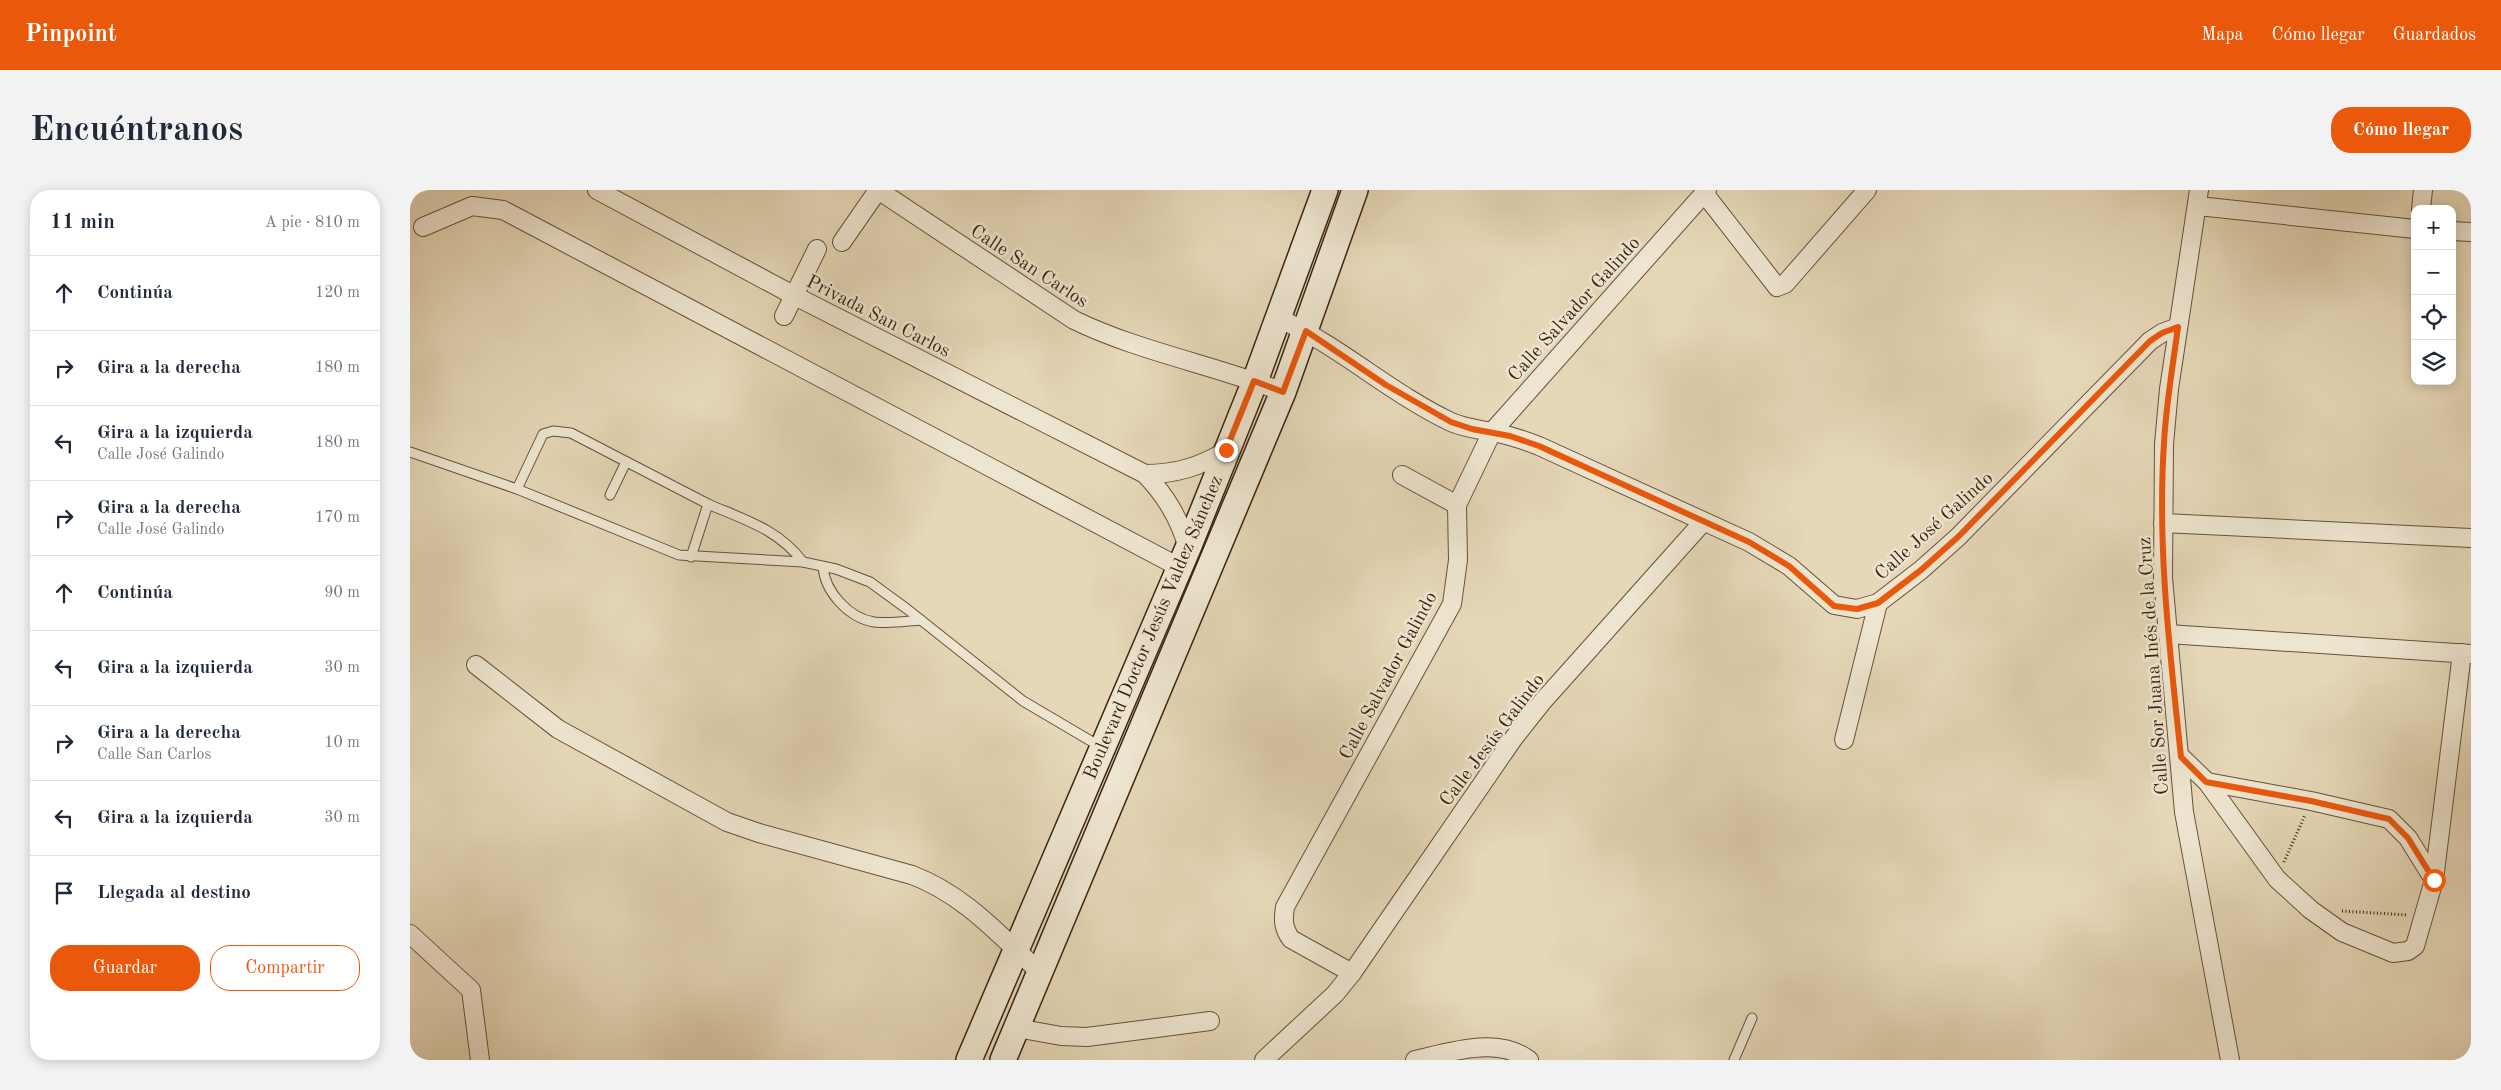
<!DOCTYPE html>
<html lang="es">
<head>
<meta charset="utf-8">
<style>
  :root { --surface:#fff; --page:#f2f2f3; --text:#1f2937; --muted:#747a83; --line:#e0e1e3; --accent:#ea580c }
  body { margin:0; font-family:"Old Standard TT",serif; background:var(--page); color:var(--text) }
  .controls { position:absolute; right:15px; top:15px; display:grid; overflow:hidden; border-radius:10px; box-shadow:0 2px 12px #0003 }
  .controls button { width:45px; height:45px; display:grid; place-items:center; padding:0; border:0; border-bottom:1px solid var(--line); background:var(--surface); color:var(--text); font:25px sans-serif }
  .stop { position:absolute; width:15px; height:15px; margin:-11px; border:4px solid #ea580c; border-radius:50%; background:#fff }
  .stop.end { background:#ea580c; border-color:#fff; box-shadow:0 1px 5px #0008 }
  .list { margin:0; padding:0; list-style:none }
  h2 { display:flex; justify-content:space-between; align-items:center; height:65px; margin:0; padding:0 20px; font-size:21px }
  h2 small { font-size:16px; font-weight:400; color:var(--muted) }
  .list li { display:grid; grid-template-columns:32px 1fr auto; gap:15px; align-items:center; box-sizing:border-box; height:75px; padding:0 20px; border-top:1px solid var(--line) }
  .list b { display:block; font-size:19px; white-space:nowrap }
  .list p { margin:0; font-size:16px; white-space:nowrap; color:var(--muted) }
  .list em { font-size:16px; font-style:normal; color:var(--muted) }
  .actions { display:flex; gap:10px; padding:15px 20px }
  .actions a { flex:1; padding:11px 0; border:1px solid var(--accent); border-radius:20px; text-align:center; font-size:18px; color:var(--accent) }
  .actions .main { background:var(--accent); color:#fff }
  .icon { flex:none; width:28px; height:28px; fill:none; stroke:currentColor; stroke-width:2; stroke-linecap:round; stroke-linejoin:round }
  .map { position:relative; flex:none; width:2061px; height:870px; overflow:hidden; border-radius:20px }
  header { display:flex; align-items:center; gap:30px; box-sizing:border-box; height:70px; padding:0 25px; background:var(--accent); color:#fff }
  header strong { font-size:24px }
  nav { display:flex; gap:28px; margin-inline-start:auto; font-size:18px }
  .intro { display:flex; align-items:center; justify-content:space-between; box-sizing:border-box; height:120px; padding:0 30px }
  h1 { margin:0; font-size:35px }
  .button { padding:12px 22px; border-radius:20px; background:var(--accent); color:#fff; font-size:18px; font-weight:700 }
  main { display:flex; gap:30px; padding:0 30px }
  aside { flex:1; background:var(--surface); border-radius:20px; box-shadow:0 2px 12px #0003 }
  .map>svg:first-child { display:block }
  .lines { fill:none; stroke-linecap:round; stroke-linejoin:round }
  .lane-casing { stroke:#655239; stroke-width:11 }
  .street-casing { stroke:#655239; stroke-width:20 }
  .secondary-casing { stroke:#3a250f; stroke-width:28 }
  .path { stroke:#3a250f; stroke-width:3; stroke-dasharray:1 2.5; stroke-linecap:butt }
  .lane { stroke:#eee5d0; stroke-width:9 }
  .street { stroke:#eee5d0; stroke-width:18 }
  .secondary { stroke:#eee5d0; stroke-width:25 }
  .route { stroke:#ea580c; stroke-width:6 }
  .labels { text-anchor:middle; stroke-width:5; stroke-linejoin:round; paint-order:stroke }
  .street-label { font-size:19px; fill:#3a250f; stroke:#eee5d0 }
</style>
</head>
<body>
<header>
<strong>Pinpoint</strong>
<nav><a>Mapa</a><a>Cómo llegar</a><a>Guardados</a></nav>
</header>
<div class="intro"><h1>Encuéntranos</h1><a class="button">Cómo llegar</a></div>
<main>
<aside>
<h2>11 min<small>A pie · 810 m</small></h2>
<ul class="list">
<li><svg class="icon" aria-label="ahead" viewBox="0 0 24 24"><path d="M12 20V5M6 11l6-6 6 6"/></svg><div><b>Continúa</b></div><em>120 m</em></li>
<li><svg class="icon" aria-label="right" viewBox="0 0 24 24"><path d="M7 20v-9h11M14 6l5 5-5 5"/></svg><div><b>Gira a la derecha</b></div><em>180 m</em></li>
<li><svg class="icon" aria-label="left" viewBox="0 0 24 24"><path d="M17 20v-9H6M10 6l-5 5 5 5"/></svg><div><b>Gira a la izquierda</b><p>Calle José Galindo</p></div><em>180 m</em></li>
<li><svg class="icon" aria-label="right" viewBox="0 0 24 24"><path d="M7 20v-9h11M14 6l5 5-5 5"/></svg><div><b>Gira a la derecha</b><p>Calle José Galindo</p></div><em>170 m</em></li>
<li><svg class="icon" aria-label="ahead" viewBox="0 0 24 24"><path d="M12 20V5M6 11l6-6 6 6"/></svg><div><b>Continúa</b></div><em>90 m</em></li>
<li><svg class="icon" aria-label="left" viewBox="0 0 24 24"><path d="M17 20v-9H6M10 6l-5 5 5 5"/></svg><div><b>Gira a la izquierda</b></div><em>30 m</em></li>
<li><svg class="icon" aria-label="right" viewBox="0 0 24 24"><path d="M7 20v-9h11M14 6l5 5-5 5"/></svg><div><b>Gira a la derecha</b><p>Calle San Carlos</p></div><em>10 m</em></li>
<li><svg class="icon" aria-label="left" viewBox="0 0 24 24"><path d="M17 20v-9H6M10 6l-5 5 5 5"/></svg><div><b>Gira a la izquierda</b></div><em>30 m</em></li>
<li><svg class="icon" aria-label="arrive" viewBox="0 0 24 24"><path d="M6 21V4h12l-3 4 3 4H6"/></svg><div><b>Llegada al destino</b></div></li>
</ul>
<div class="actions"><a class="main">Guardar</a><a>Compartir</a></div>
</aside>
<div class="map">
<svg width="2061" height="870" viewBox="0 0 2061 870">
  <rect width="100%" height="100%" fill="#e5d7b7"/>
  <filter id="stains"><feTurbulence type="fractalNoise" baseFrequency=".004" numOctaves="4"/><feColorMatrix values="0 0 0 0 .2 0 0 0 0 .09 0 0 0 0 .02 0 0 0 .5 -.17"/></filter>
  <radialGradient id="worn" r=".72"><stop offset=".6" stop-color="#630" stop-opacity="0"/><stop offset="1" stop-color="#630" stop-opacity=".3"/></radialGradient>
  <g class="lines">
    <defs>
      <g id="lane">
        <path d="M0 262 107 299 269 365 393 372 426 379 460 392 497 419 613 511 691 557"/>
        <path d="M107 299 133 244 143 241 161 243 298 314 281 367"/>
        <path d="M200 305 216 272"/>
        <path d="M298 314C335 330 368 339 393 372"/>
        <path d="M413 377C415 402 439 428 464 432 480 434 496 431 511 430"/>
        <path d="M1324 870 1342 828"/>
      </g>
      <g id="street">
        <path d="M187 0 383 105 735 284C756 306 769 328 778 358"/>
        <path d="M468 0 664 130C730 162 805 175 873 202"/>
        <path d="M1789 0 1759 199 1754 254 1753 388 1774 622 1820 870"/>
        <path d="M1294 3 1367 97 1375 94 1457 0"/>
        <path d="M1788 16 2005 39"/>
        <path d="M2011 19 2013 0"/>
        <path d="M13 37 62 16 93 20 769 377"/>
        <path d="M2042 41 2061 42"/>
        <path d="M432 52 468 0"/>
        <path d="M374 126 407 59"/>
        <path d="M868 128C930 156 980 203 1041 232 1054 238 1068 239 1082 242 1098 245 1114 250 1129 256L1339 352 1379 376 1424 415 1447 419 1468 413 1511 380 1548 347 1740 151 1752 143 1768 137"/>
        <path d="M735 284C766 284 789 277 816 261"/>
        <path d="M992 285 1047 315"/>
        <path d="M1753 333 2061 348"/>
        <path d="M1758 444 2061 464"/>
        <path d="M66 475 148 539 317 632 349 643 502 685C555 705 590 746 631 783"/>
        <path d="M1434 550 1468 413"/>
        <path d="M1771 567 1797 592 1867 689 1901 720 1932 742 1983 763 1998 761 2005 756 2024 690 2052 463"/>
        <path d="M1797 592 1901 611 1979 629 1998 648 2024 690"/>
        <path d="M0 744 61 800 70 870"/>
        <path d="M942 783 881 749C873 738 873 730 875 717L1042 414 1048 370 1047 315 1082 242 1297 0"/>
        <path d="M607 838 651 846 677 847 800 831"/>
        <path d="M854 870 925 804 942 783 1103 549 1133 511 1293 332"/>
        <path d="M1005 870C1040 862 1088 846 1119 870"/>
      </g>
      <g id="secondary">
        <path d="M559 870 778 358 845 191 915 0"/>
        <path d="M593 870 873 202 945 0"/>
      </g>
    </defs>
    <use href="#lane" class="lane-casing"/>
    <use href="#street" class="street-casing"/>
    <use href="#secondary" class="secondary-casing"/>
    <g class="path">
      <path d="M1874 672 1895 625"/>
      <path d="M1932 721 1998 725"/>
    </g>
    <use href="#lane" class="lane"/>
    <use href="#street" class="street"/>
    <use href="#secondary" class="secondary"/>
  </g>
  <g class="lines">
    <path class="route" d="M816 260 844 191 873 202 896 141 976 195 1041 232 1062 239 1100 246 1129 256 1339 352 1379 376 1424 416 1447 419 1468 413 1511 380 1548 347 1740 151 1752 143 1768 137C1763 175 1756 214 1754 253 1747 358 1760 463 1771 567L1796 592 1901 611 1979 629 1998 648 2024 690"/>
  </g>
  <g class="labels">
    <g class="street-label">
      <text transform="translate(620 75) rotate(33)" y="7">Calle San Carlos</text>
      <text transform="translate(1163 118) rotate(-48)" y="7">Calle Salvador Galindo</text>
      <text transform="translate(469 125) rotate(27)" y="7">Privada San Carlos</text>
      <text transform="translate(1523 335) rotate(-42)" y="7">Calle José Galindo</text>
      <text transform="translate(742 437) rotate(-67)" y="7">Boulevard Doctor Jesús Valdez Sánchez</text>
      <text transform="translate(1742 476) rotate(-94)" y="7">Calle Sor Juana Inés de la Cruz</text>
      <text transform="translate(977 485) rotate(-62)" y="7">Calle Salvador Galindo</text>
      <text transform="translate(1081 549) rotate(-53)" y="7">Calle Jesús Galindo</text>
    </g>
  </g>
  <rect width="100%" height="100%" filter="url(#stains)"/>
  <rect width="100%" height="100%" fill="url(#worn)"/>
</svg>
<div class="controls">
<button>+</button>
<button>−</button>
<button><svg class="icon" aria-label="locate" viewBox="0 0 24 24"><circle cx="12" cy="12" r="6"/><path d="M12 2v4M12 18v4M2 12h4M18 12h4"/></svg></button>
<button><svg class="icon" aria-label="layers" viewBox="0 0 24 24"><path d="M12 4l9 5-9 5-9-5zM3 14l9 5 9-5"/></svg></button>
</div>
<div class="stop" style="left:2024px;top:690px"></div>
<div class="stop end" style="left:816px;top:260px"></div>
</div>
</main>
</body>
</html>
